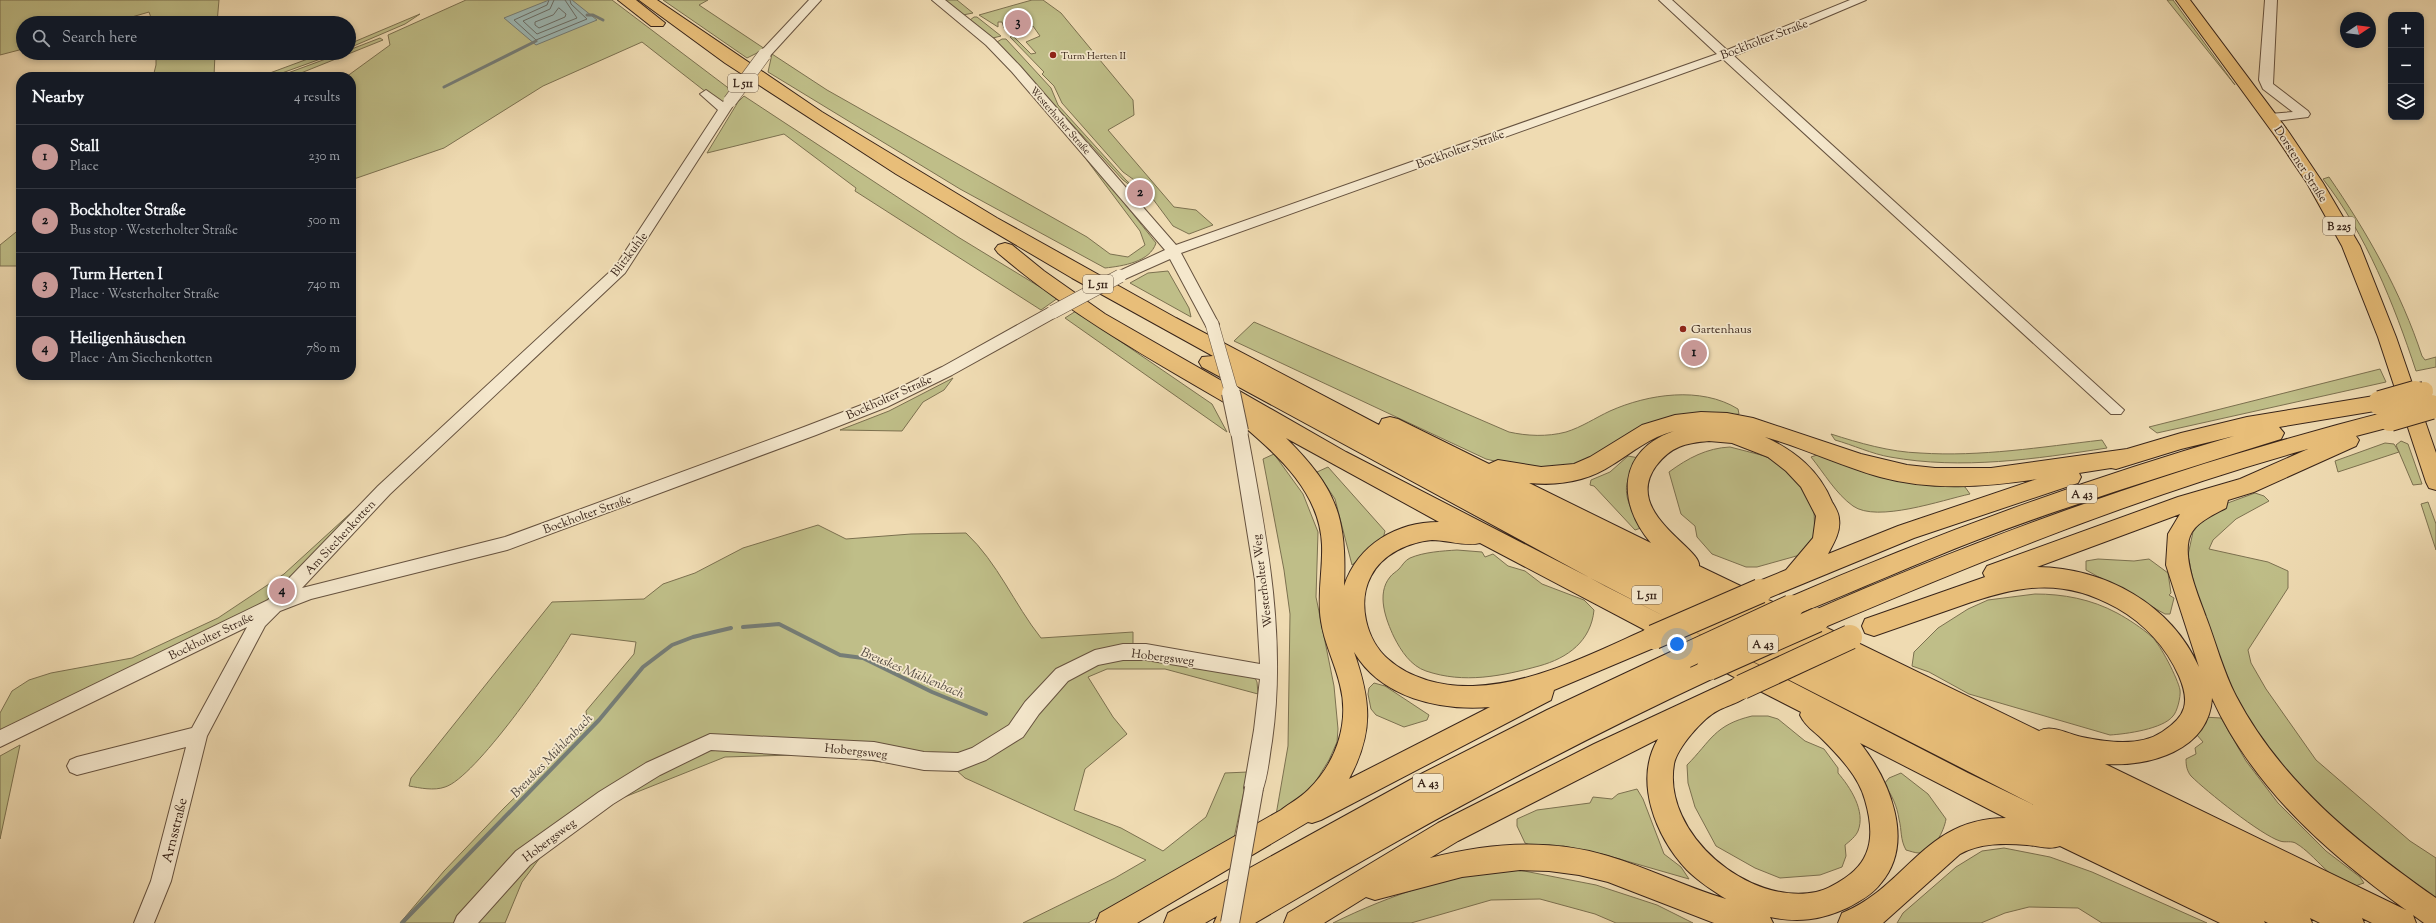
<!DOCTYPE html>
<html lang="en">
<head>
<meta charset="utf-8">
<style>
  :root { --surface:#171b24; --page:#242831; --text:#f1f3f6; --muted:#9ea1a6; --line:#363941; --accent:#c59692 }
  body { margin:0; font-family:"Sorts Mill Goudy",serif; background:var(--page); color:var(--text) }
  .controls { position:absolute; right:12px; top:12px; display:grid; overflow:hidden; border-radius:8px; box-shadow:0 2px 6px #0003 }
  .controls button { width:36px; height:36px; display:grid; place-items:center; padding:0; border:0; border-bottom:1px solid var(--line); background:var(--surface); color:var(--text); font:20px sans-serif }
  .compass { position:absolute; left:2340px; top:12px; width:36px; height:36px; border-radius:50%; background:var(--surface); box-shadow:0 2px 6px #0003; rotate:77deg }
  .you { position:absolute; left:1677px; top:644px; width:14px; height:14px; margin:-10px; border:3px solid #fff; border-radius:50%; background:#1a73e8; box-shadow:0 0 0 6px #1a73e833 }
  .badge { display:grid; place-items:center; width:26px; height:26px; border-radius:50%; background:var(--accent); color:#111; font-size:13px; font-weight:700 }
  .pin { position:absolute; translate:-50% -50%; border:2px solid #fff; box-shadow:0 1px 4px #0006 }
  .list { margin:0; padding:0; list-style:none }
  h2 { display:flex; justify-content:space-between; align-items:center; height:52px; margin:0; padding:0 16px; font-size:17px }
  h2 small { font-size:13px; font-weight:400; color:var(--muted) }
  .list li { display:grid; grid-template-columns:26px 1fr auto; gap:12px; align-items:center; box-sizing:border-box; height:64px; padding:0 16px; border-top:1px solid var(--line) }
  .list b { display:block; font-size:15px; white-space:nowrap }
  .list p { margin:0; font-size:13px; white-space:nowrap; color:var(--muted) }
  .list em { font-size:13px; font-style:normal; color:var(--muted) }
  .icon { flex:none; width:22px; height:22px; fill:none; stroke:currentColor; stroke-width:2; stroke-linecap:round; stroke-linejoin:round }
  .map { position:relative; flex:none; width:2436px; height:923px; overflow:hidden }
  .search { position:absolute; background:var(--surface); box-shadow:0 2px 6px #0003; left:16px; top:16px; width:340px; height:44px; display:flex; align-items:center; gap:10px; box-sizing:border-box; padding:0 14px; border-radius:22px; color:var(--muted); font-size:15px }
  .panel { position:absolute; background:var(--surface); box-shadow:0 2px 6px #0003; left:16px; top:72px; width:340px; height:308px; border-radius:16px }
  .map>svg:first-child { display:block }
  .green { fill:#bfbe88; stroke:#7c7150 }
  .water { fill:#9db9b6; stroke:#757d77 }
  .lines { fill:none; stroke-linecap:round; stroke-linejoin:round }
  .shore { stroke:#6a6e68; stroke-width:1 }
  .stream-far1 { stroke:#757d77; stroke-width:3 }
  .stream { stroke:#757d77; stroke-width:4 }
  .minor-casing { stroke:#66523f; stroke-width:2 }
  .major-casing { stroke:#382419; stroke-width:2 }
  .highway-casing { stroke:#382419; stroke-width:2 }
  .minor { fill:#f5e8cd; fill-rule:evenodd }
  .major { fill:#e8be79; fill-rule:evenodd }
  .highway { fill:#e8be79; fill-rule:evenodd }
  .minor-bridge-far1-casing { stroke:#66523f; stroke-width:14; stroke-linecap:butt }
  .minor-bridge-casing { stroke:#66523f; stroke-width:20; stroke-linecap:butt }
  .highway-bridge-far1-casing { stroke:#382419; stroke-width:20; stroke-linecap:butt }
  .highway-bridge-casing { stroke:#382419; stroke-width:26; stroke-linecap:butt }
  .minor-bridge-far1 { stroke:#f5e8cd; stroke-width:13 }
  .minor-bridge { stroke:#f5e8cd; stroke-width:18 }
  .highway-bridge-far1 { stroke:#e8be79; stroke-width:18 }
  .highway-bridge { stroke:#e8be79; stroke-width:24 }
  .poi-dot { fill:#8f2418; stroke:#f5e8cd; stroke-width:1.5 }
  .labels { text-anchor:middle; stroke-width:3.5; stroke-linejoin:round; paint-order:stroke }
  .far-poi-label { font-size:10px; fill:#382419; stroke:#f5e8cd; text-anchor:start }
  .far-street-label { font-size:10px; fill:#382419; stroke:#f5e8cd }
  .shield { fill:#f5e8cd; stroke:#715f4f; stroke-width:1 }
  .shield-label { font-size:11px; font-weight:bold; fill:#382419 }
  .street-label { font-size:12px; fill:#382419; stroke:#f5e8cd }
  .poi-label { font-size:12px; fill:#382419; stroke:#f5e8cd; text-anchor:start }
  .water-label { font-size:13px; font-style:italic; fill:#514940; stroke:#f5e8cd }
  .near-street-label { font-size:14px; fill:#382419; stroke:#f5e8cd }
</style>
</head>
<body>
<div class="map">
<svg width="2436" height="923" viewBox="0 0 2436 923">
  <rect width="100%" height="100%" fill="#efdbb2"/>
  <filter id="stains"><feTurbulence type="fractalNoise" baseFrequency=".005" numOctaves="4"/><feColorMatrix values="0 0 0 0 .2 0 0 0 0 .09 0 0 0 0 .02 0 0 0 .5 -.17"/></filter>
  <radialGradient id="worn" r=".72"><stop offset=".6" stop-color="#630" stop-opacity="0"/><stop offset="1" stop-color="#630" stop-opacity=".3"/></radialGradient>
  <g class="green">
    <path d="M0 0H219L217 23H153L149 12 111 23H23V49L0 55Z"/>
    <path d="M466 0H612L731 90 724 102 720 103 642 42 543 86 444 148 351 180V77H346L390 45 388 35Z"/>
    <path d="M663 0H708L699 5 765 49 747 58Z"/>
    <path d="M944 0H957L973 13 963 15Z"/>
    <path d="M1032 0H1043L1061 13 1133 100 1134 115 1108 130 1174 207 1196 210 1213 225 1189 234 1173 226 1144 187 1123 172 1062 103 1054 86 1042 74 1044 72 1010 37 1013 36 1031 54 1036 53 1026 42 1040 36 1033 26C1024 33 1015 36 1004 28L1002 22H998V27L979 15Z"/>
    <path d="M2167 0H2173L2235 85Z"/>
    <path d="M420 14 405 24 349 48V44Z"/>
    <path d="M974 17H977L1001 36 993 38 970 20Z"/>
    <path d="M380 38 383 40 291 77H277L342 53H349V50Z"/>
    <path d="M1002 39H1006L1051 88 1058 105 1126 180 1139 192 1123 180 997 42Z"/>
    <path d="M156 53H215L214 77H153L156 65Z"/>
    <path d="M324 53H337L271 77H259Z"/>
    <path d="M772 54 827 90 1087 237 1110 254 1128 257 1145 245 1140 231 1077 147 1079 146 1156 243C1150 262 1123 266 1105 268L960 189 768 72Z"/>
    <path d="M744 96 958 237 1058 298 1041 310 855 191 856 188 784 134 707 153 738 102Z"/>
    <path d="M2329 177C2367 232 2401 292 2422 356L2425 360 2436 357V367L2416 371C2394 304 2366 234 2323 179Z"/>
    <path d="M21 228V266H0V245Z"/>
    <path d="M1168 271 1189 308 1191 317 1130 283 1148 273Z"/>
    <path d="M1076 311 1212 404 1227 432 1065 318Z"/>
    <path d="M1254 322 1509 432C1527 436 1547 437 1566 432 1582 427 1595 418 1610 411 1648 394 1701 386 1738 409L1739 414 1647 424 1627 434 1609 450 1576 466 1557 469 1511 465 1486 459 1234 341Z"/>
    <path d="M2380 369 2386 382 2157 433 2149 427Z"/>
    <path d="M953 378 944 390 923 402 902 431 840 430 889 411Z"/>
    <path d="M1831 434C1859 443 1890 452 1920 453 1981 457 2041 447 2102 440L2107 448C2035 459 1962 470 1890 457 1872 454 1853 445 1835 440Z"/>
    <path d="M2401 441 2408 444 2422 484 2413 485 2399 452 2338 472 2335 461 2385 443 2394 444 2399 452 2396 445Z"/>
    <path d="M1730 447 1765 456 1796 474 1814 510 1815 541 1800 555 1757 567H1746L1712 554 1697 537 1695 526 1681 514 1669 472C1688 458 1707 448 1730 447Z"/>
    <path d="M1274 454 1303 494 1318 532 1316 597 1334 686 1338 729 1337 742 1329 760 1311 789 1276 815 1288 746 1290 614 1284 570 1263 459Z"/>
    <path d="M1817 455 1960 485 1965 487 1970 494C1942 500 1877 523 1853 506 1836 494 1824 473 1811 457Z"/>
    <path d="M1628 456 1639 458C1637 465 1632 470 1629 477 1621 496 1633 511 1641 528L1635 530 1594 486 1590 485 1591 480 1610 472Z"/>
    <path d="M1328 467 1385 531 1383 539 1352 565 1335 499 1317 472Z"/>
    <path d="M2255 493 2264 496 2269 501 2236 519 2213 540 2209 549 2268 562 2288 571V588L2248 650 2251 663 2266 689 2316 760 2410 841 2436 858V906L2373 858 2289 775 2255 730 2232 688 2197 600 2188 555 2193 532 2199 524 2225 504Z"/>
    <path d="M2428 502 2436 524V550L2421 504Z"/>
    <path d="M354 510 359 512 272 601 0 733V713L12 691 29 680 51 673 132 658 218 618 284 574Z"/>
    <path d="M818 525 846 539 911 534 966 533C998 563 1014 604 1041 638L1133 632V657L1254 676 1257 682 1258 694 1165 669H1107L1088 677 1113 717 1127 734 1085 769 1074 810 1121 828 1163 851 1206 817 1225 773 1248 772 1233 843 1088 923H1023L1115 878 1146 860 965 778 955 769 921 768 855 758 793 755 725 757 607 804 542 855 522 882 505 923H400L444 871 504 808 588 726 586 711 634 654 636 642 571 634C553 665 475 778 445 787 434 791 420 788 409 786L411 778 552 602 644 599 663 584 695 573 743 548Z"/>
    <path d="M1457 550 1482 552 1485 557 1493 554 1508 566 1525 571 1542 584 1584 600 1594 610C1591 641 1568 658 1539 666 1502 676 1464 684 1426 671 1411 666 1401 651 1394 637 1386 620 1376 594 1390 577 1392 574 1396 572 1399 569 1402 566 1405 560 1410 558 1424 552 1442 551 1457 550Z"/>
    <path d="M2098 559 2134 561 2149 559 2168 573 2171 593 2169 595 2174 598 2170 614H2165L2086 570V561Z"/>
    <path d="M2035 594C2063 594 2091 599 2117 613 2128 619 2142 628 2152 637 2160 644 2178 679 2180 690 2181 697 2177 712 2173 716 2163 729 2126 734 2110 735L1969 694 1929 672 1912 666 1914 652 1938 628 1968 609 1988 600Z"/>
    <path d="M1374 683 1385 686 1429 715 1427 720 1404 727 1376 715 1371 709 1368 694 1369 688Z"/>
    <path d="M1752 716H1768L1778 719 1805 741 1824 749 1838 768V773C1850 787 1866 811 1858 831 1856 836 1850 841 1845 845L1846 856 1842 867 1820 875 1780 878 1755 868 1716 846 1695 807 1688 783 1687 765C1711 741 1714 725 1752 716Z"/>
    <path d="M2203 717 2221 718 2246 761 2278 803 2326 851 2360 877 2364 883C2360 884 2355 887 2352 886 2334 884 2314 854 2297 844 2292 840 2285 843 2280 841 2261 835 2206 791 2191 776 2187 771 2186 766 2186 759L2196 754 2195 748 2203 742 2197 735Z"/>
    <path d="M20 745 0 839V756Z"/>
    <path d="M1901 773 1928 794 1946 819C1944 831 1934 852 1919 853 1915 853 1910 851 1906 850 1900 839 1902 831 1899 819 1897 806 1892 795 1884 784L1889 778Z"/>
    <path d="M1637 789 1643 799 1664 854 1681 867 1689 879 1602 854 1563 846 1537 848 1525 843 1517 826V819L1537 810 1590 803 1593 797 1612 799 1618 794Z"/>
    <path d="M2004 848 2050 857 2092 872 2207 923H2102L2078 908 2029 907 2005 913 1981 923H1897L1903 913 1956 867 1982 851Z"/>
    <path d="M1519 870 1596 885 1657 905 1693 923H1616L1595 914 1540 899 1491 900 1411 923H1333C1390 895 1455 872 1519 870Z"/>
  </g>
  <path class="water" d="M549 0H572L597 20 536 45 504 18Z"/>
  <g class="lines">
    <g class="shore">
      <path d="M549 0 547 5 514 20 536 40 587 19 571 4 570 0"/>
      <path d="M554 0 550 9 523 21 537 34 577 18 565 0"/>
      <path d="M559 8 566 14 565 17 539 28 535 25V22L553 15Z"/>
    </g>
    <g class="stream-far1">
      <path d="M587 15H593L603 20"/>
      <path d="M444 87 536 41"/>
    </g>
    <g class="stream">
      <path d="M743 627 779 624 840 655 863 658 932 692 986 714"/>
      <path d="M402 923 599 720 643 667 672 645 693 637 731 628"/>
    </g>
    <defs>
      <g id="minor">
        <path d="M809 0H821L768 58H760L758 55 760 52Z"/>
        <path d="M932 0H945L994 39 1020 66 1176 245 1717 54 1659 0H1672L1727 50 1850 0H1866L1734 56 2124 410 2121 414H2111L1723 59 1181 253 1219 324 1217 328H1207L1170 259 1125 279H1115L1113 276 1115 273 1165 250 1012 72 986 45Z"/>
        <path d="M2265 0H2277L2273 84 2308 111 2310 114 2308 117 2269 122 2263 118 2269 114 2293 112 2263 89 2259 80Z"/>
        <path d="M706 90 723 102 730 97 736 101 625 273 390 494 302 588 505 537 804 427 877 399 942 367 1048 308H1058L1060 312 1058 316 952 375 887 407 816 435 507 550 311 599 280 611 265 626 207 736 171 881 154 923H134L151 881 186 747 77 775 70 772 67 766 70 760 77 757 192 728 247 627 0 747V730L268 600 378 486 615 267 718 110 700 94Z"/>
        <path d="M1239 425 1245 427 1247 431C1266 534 1287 636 1272 741 1269 758 1268 778 1261 794L1254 797 1247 794 1244 788 1254 730 1260 679 1146 660H1123L1098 665 1068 681 1039 714 1023 737 986 760 958 771 924 770 874 760 711 750 660 775 613 804 530 865 478 923H454L457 916 516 851 599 792 646 763 710 734 874 742 924 752 958 753 972 748 1009 725 1025 702 1056 669 1095 650 1123 644H1146L1260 664 1255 580 1231 431 1233 427Z"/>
      </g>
      <path id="major" d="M2176 0H2190L2288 131 2323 183 2360 246 2396 337 2436 453V490L2429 488 2426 482 2378 337 2342 246 2307 183 2276 137Z"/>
      <g id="highway">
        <path d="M618 0H636L665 23 663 26H651Z"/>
        <path d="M639 0H657L822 112 997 218 1176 318 1379 425 1382 419 1390 417 1398 419 1489 464 1498 460 1541 467 1574 464 1590 457 1642 425 1675 415 1701 412 1727 413 1753 418 1861 454 1907 465 1935 468H1991L2127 449 2181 433 2247 417 2380 395 2387 397 2391 403 2387 409 2279 427 2284 433 2281 439C2179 471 2077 502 1977 540 1917 563 1858 590 1798 614L1806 618 1808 613C1997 530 2190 462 2390 411L2398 413 2401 419 2398 425 2356 436 2359 440 2356 446 2254 492 2228 500 2226 508C2215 514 2199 521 2192 532 2179 553 2199 597 2206 617 2216 643 2223 671 2236 696 2281 782 2358 843 2436 898V923H2424L2413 915 2416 923H2372L2362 918 2364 923H2320L2310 918 2312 923H2268L2264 921 2265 923H2220L2060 846C2049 850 2039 846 2027 845 2004 843 1980 843 1960 854L1883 923H1838L1842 913C1907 887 1924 818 2006 818L1860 743C1889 779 1916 842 1881 883 1873 894 1859 902 1847 908 1821 920 1798 923 1770 917L1773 923H1714L1608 882 1579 875 1549 871 1520 870 1462 877 1375 900 1366 897 1324 923H1284L1288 913 1438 823 1594 744 1736 678 1721 670 1718 676C1559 750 1406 834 1255 923H1214L1217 916 1205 923H1164L1168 913 1419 775 1547 710 1679 648 1665 640 1663 644 1554 690 1551 700 1321 820 1312 823 1308 822 1137 923H1096L1100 913 1281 810C1290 803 1300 798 1308 790 1336 763 1350 723 1340 685 1335 663 1324 643 1321 621 1317 595 1323 570 1322 545 1320 493 1279 456 1242 425L1239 419 1243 413C1159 364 1073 317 998 253L995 249 998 245 1005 243 1012 245 1044 271 1105 314 1346 452 1968 773 2040 808 1605 586 1202 367 1199 362 1202 357 1213 356 1072 278 896 174 725 63ZM1674 431C1618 450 1616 502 1651 543L1529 483C1558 486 1588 481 1612 465 1633 452 1650 437 1674 431ZM2234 436C2080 481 1930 536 1783 600L1780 605 1766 599 1914 538 2078 483 2081 477 2079 473 2111 468 2116 469 2181 449ZM1765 437C1804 448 1841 466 1880 477 1931 491 1985 487 2037 479L1898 526 1828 554C1834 543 1841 531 1839 519 1839 513 1835 507 1832 502 1819 470 1795 451 1765 437ZM1286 438 1439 522C1397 522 1358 544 1344 586 1347 516 1336 488 1286 438ZM1709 441 1732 443 1768 457 1786 471 1801 487 1816 516 1813 538 1786 570 1752 584 1749 590 1699 566C1702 548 1622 513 1656 466 1671 446 1686 443 1709 441ZM2308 449 2240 479 2178 497 1987 566 1983 573 1985 577 1865 619 1862 626 1865 633 1874 636C1903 626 1931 616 1960 606 2017 586 2061 576 2117 608 2145 624 2166 647 2179 676 2190 702 2187 716 2162 732 2140 747 2106 742 2082 737 2068 734 2051 724 2039 731L1825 627C1983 560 2142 495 2308 449ZM2180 514 2168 534 2166 565 2199 667C2171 604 2105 568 2037 567ZM1432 540C1447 540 1466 547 1480 543L1645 630C1591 654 1533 684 1473 686 1444 687 1410 679 1388 659 1366 640 1357 602 1371 576 1382 554 1409 542 1432 540ZM1354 652C1381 698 1440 711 1490 707L1349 779C1374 732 1371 701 1354 652ZM1697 657 1702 660 1694 663ZM1754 688 1801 712 1800 715C1805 726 1814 731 1822 739 1839 756 1859 777 1865 800 1874 831 1874 859 1845 878 1836 884 1826 890 1816 892 1749 906 1662 834 1674 764 1677 748 1703 718 1717 711 1730 704 1748 701 1754 688ZM2212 698C2253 788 2327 853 2406 910L2105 764C2148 767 2209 751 2212 698ZM1658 739C1633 781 1656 837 1687 870 1699 882 1712 890 1726 899 1686 887 1648 868 1608 856 1550 838 1488 843 1430 858L1458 841Z"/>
      </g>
    </defs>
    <use href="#minor" class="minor-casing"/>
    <use href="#major" class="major-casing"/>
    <use href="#highway" class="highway-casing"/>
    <use href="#minor" class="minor"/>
    <use href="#major" class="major"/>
    <use href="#highway" class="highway"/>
    <defs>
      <g id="minor-bridge-far1">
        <path d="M730 101 764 55"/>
        <path d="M1053 312 1120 276"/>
        <path d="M1212 324 1232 394"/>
      </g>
      <g id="minor-bridge">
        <path d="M1231 393 1239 431"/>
        <path d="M1230 923 1254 788"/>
      </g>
      <path id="highway-bridge-far1" d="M2411 394 2424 391"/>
      <g id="highway-bridge">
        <path d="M2380 403 2415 393"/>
        <path d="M2390 419 2431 407"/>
        <path d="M1654 637 1760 591"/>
        <path d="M1685 656 1791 607"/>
        <path d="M1709 668 1817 620"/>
        <path d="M1742 687 1850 637"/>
      </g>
    </defs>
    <use href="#minor-bridge-far1" class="minor-bridge-far1-casing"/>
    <use href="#minor-bridge" class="minor-bridge-casing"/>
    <use href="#highway-bridge-far1" class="highway-bridge-far1-casing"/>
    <use href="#highway-bridge" class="highway-bridge-casing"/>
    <use href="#minor-bridge-far1" class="minor-bridge-far1"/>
    <use href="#minor-bridge" class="minor-bridge"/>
    <use href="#highway-bridge-far1" class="highway-bridge-far1"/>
    <use href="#highway-bridge" class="highway-bridge"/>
  </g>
  <g class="poi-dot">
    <circle cx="1053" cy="55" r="4"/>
    <circle cx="1683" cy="329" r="4"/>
  </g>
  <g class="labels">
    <g class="far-poi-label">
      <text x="1061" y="59">Turm Herten II</text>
    </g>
    <g class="far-street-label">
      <text transform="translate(1061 120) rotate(49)" y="4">Westerholter Straße</text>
    </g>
    <g class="shield">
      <rect x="728" y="74" width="30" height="18" rx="3"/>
      <rect x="2323" y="217" width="32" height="18" rx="3"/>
      <rect x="1083" y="275" width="30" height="18" rx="3"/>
      <rect x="2067" y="485" width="30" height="18" rx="3"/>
      <rect x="1632" y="586" width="30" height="18" rx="3"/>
      <rect x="1748" y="635" width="30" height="18" rx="3"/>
      <rect x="1413" y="774" width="30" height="18" rx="3"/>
    </g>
    <g class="shield-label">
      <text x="743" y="87">L 511</text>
      <text x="2339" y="230">B 225</text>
      <text x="1098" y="288">L 511</text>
      <text x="2082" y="498">A 43</text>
      <text x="1647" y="599">L 511</text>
      <text x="1763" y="648">A 43</text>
      <text x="1428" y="787">A 43</text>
    </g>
    <g class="street-label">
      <text transform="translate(1764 39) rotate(-21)" y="4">Bockholter Straße</text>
      <text transform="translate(1460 149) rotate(-20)" y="4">Bockholter Straße</text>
      <text transform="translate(2301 164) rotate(57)" y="4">Dorstener Straße</text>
      <text transform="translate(629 254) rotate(-53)" y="4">Blitzkuhle</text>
      <text transform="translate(889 397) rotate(-24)" y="4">Bockholter Straße</text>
      <text transform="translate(587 514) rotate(-20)" y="4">Bockholter Straße</text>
      <text transform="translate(340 537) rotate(-47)" y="4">Am Siechenkotten</text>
      <text transform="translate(1262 581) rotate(-97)" y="4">Westerholter Weg</text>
      <text transform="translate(211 636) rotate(-26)" y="4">Bockholter Straße</text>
      <text transform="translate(1163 657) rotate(7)" y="4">Hobergsweg</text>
      <text transform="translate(856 751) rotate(6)" y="4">Hobergsweg</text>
      <text transform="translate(549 840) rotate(-37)" y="4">Hobergsweg</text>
    </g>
    <g class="poi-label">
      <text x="1691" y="333">Gartenhaus</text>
    </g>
    <g class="water-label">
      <text transform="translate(913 672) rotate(23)" y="5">Breuskes Mühlenbach</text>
      <text transform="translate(551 755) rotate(-46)" y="5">Breuskes Mühlenbach</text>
    </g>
    <g class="near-street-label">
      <text transform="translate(174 830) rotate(-76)" y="5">Arnsstraße</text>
    </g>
  </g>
  <rect width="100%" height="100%" filter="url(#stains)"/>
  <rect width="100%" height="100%" fill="url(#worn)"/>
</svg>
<div class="controls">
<button>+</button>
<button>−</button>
<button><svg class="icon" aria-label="layers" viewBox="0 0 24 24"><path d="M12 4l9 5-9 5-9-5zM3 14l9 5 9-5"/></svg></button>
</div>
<svg class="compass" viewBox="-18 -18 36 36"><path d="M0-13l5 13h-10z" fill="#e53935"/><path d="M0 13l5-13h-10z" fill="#9ea1a6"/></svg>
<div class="you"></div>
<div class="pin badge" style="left:1694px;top:353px">1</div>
<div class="pin badge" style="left:1140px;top:193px">2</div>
<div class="pin badge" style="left:1018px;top:23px">3</div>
<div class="pin badge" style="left:282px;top:591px">4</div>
<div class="search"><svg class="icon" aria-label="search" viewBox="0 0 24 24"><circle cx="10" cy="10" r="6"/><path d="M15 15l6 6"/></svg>Search here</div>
<section class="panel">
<h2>Nearby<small>4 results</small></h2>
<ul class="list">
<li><span class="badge">1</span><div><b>Stall</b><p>Place</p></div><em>230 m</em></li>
<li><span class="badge">2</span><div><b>Bockholter Straße</b><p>Bus stop · Westerholter Straße</p></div><em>500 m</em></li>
<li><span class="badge">3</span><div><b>Turm Herten I</b><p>Place · Westerholter Straße</p></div><em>740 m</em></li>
<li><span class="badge">4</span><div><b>Heiligenhäuschen</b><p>Place · Am Siechenkotten</p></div><em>780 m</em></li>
</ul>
</section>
</div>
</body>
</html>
